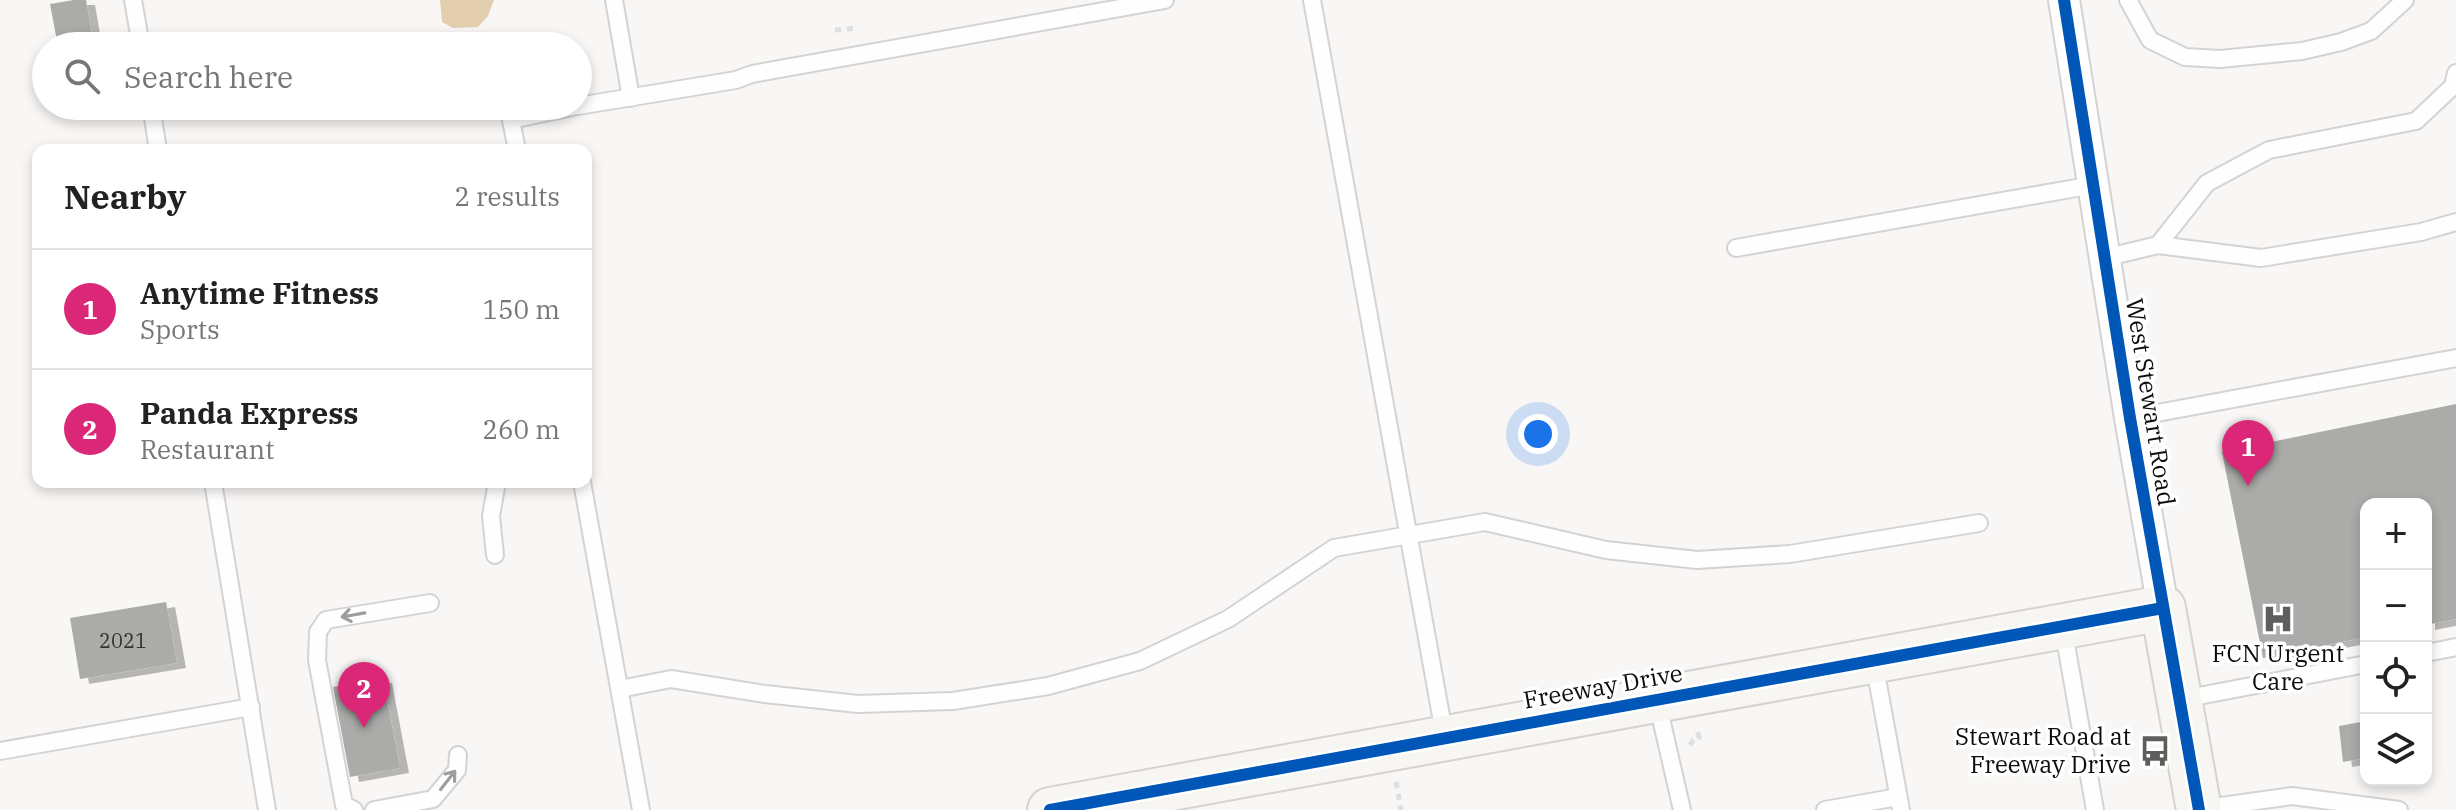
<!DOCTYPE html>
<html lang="en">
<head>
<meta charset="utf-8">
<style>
  :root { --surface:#fff; --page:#f6f6f6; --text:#222; --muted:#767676; --line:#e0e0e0; --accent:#db2777 }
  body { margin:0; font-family:"IBM Plex Serif",serif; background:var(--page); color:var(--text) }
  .controls { position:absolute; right:24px; bottom:24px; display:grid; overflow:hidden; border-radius:16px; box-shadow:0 4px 12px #0003 }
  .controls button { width:72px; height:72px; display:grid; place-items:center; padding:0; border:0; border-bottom:2px solid var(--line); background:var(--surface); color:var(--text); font:40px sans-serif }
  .you { position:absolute; left:1538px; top:434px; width:28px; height:28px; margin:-20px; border:6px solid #fff; border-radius:50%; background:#1a73e8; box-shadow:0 0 0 12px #1a73e833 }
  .badge { display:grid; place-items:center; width:52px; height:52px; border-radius:50%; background:var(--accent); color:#fff; font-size:26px; font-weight:700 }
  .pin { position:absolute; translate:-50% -66px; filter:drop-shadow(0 2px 4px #0008) }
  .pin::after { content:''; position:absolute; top:42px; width:28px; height:24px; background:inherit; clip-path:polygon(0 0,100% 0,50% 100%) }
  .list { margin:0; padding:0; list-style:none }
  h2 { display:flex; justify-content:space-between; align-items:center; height:104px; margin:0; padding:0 32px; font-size:34px }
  h2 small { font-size:26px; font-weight:400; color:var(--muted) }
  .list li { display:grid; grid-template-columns:52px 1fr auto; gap:24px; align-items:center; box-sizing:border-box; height:120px; padding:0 32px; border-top:2px solid var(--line) }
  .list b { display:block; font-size:30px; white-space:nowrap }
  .list p { margin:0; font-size:26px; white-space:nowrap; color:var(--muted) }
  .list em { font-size:26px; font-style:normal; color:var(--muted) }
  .icon { flex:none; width:44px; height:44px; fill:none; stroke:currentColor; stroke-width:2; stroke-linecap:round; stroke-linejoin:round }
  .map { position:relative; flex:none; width:2456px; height:810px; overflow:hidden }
  .search { position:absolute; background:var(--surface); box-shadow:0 4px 12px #0003; left:32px; top:32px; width:560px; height:88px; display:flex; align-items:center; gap:20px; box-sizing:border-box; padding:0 28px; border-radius:44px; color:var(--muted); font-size:30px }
  .panel { position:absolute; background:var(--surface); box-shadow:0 4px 12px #0003; left:32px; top:144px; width:560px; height:344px; border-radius:16px }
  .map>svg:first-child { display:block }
  .water { fill:#e3ceae }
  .building { fill:#ababa9; filter:url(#shadow) }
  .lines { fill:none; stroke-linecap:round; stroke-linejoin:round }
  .lane-casing { stroke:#d5d3d2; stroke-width:20 }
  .street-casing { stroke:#d5d3d2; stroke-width:34 }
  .secondary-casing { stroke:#d5d3d2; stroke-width:48 }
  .path { stroke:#dfdede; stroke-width:5; stroke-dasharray:6 6; stroke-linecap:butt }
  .lane { stroke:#fefefe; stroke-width:16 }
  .street { stroke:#fefefe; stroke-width:30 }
  .secondary { stroke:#f8f6f2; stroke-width:44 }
  .cycleway-casing { stroke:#fff; stroke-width:17 }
  .cycleway { stroke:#0057b8; stroke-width:12 }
  .oneway { stroke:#9e9d9d }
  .labels { text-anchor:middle; stroke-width:7; stroke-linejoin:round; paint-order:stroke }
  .number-label { font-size:20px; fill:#343432 }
  .street-label { font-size:24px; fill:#0d0c0b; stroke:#fff }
  .poi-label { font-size:24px; fill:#0d0c0b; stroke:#fff }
</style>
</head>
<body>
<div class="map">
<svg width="2456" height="810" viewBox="0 0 2456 810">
  <defs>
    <filter id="shadow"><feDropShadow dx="9" dy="5" stdDeviation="0" flood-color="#0004"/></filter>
  </defs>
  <rect width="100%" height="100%" fill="#f9f7f5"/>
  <path class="water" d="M440 0H494L488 16 478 27 453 28 442 22Z"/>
  <g class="building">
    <path d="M74 0H86L94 46H58L50 4Z"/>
    <path d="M2456 404V619L2426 625V504H2366V637L2263 658 2222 452Z"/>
    <path d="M166 602 177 663 80 679 70 618Z"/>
    <path d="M383 678 400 768 350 777 333 687Z"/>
    <path d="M2366 721V758L2343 762 2339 726Z"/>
  </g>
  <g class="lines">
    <defs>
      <g id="lane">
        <path d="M133 0 141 46"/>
        <path d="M614 0 631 98"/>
        <path d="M1312 0 1445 738"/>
        <path d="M2128 0 2150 40 2185 57 2220 59 2302 51 2341 42 2371 31 2405 0"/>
        <path d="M151 106 158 150"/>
        <path d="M578 106 736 80 752 74 1165 0"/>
        <path d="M517 150 511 120 577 106"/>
        <path d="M2158 245 2207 183 2269 150 2416 121 2453 86 2456 73"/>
        <path d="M1736 248 2093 185"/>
        <path d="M2104 258 2158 245 2261 258 2421 232 2456 222"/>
        <path d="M2130 418 2456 358"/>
        <path d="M213 482 267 810"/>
        <path d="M582 482 641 810"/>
        <path d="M495 555 491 516 497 482"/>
        <path d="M2063 627 2095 810"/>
        <path d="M2426 653 2456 647"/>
        <path d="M1874 662 1901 810"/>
        <path d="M620 689 671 679 765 694 858 704 953 701 1048 686 1140 661 1228 619 1334 548 1485 522 1606 550 1697 560 1790 554 1979 523"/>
        <path d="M2183 699 2366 664"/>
        <path d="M1657 701 1682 810"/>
        <path d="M0 751 251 707"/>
        <path d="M2200 809 2292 796 2399 810"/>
        <path d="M354 810 344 805 317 660 318 632 326 620 430 603"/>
        <path d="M374 810 433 799 457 770 458 755"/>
        <path d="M1825 810 1898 797"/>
      </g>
      <path id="street" d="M2064 0 2130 418 2163 608"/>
      <path id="secondary" d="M1050 810 2163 608 2199 810"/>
    </defs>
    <use href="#lane" class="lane-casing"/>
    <use href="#street" class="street-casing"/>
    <use href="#secondary" class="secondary-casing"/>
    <g class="path">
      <path d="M835 30 858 28"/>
      <path d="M1690 745 1693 740 1699 738 1697 729"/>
      <path d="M1396 782 1401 810"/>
    </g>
    <use href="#lane" class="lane"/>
    <use href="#street" class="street"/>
    <use href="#secondary" class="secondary"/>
    <defs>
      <g id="cycleway">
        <path d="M2064 0 2130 418 2199 810"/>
        <path d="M1050 810 2163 608"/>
      </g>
    </defs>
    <use href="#cycleway" class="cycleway-casing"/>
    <use href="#cycleway" class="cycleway"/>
  </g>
  <defs><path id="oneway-shaft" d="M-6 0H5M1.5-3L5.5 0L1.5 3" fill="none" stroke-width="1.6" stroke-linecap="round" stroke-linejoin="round" transform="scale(2)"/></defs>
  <g class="oneway">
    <use href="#oneway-shaft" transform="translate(353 615) rotate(170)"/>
    <use href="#oneway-shaft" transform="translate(448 780) rotate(-52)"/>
  </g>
  <defs>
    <symbol id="hospital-bare" viewBox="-9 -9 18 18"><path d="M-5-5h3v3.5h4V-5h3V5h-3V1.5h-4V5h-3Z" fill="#605e5d" stroke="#fff" stroke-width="2.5" paint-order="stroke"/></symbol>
    <symbol id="bus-bare" viewBox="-9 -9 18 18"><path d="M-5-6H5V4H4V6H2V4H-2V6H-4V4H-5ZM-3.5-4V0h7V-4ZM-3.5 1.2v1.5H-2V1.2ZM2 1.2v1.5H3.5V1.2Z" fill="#605e5d" stroke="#fff" stroke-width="2.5" paint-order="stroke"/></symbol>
  </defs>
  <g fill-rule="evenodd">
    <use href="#hospital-bare" x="2256" y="597" width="44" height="44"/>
    <use href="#bus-bare" x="2133" y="729" width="44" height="44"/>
  </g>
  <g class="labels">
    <g class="number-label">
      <text x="123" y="648">2021</text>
    </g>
    <g class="street-label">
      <text transform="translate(2150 402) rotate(81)" y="8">West Stewart Road</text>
      <text transform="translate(1603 687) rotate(-10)" y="8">Freeway Drive</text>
    </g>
    <g class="poi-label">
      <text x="2278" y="662">FCN Urgent<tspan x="2278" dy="28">Care</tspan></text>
      <text x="2131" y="745" text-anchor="end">Stewart Road at<tspan x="2131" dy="28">Freeway Drive</tspan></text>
    </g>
  </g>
</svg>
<div class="controls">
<button>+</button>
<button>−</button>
<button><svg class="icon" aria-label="locate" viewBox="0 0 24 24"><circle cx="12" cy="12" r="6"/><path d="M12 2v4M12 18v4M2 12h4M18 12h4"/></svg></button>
<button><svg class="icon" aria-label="layers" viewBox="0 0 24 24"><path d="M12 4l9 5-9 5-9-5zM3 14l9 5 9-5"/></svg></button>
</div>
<div class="you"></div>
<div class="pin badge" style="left:2248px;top:486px">1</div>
<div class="pin badge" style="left:364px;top:728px">2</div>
<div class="search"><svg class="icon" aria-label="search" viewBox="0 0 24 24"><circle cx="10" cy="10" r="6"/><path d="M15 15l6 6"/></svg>Search here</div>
<section class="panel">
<h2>Nearby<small>2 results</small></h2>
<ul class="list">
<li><span class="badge">1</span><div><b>Anytime Fitness</b><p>Sports</p></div><em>150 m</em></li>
<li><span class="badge">2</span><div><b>Panda Express</b><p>Restaurant</p></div><em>260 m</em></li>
</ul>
</section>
</div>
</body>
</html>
